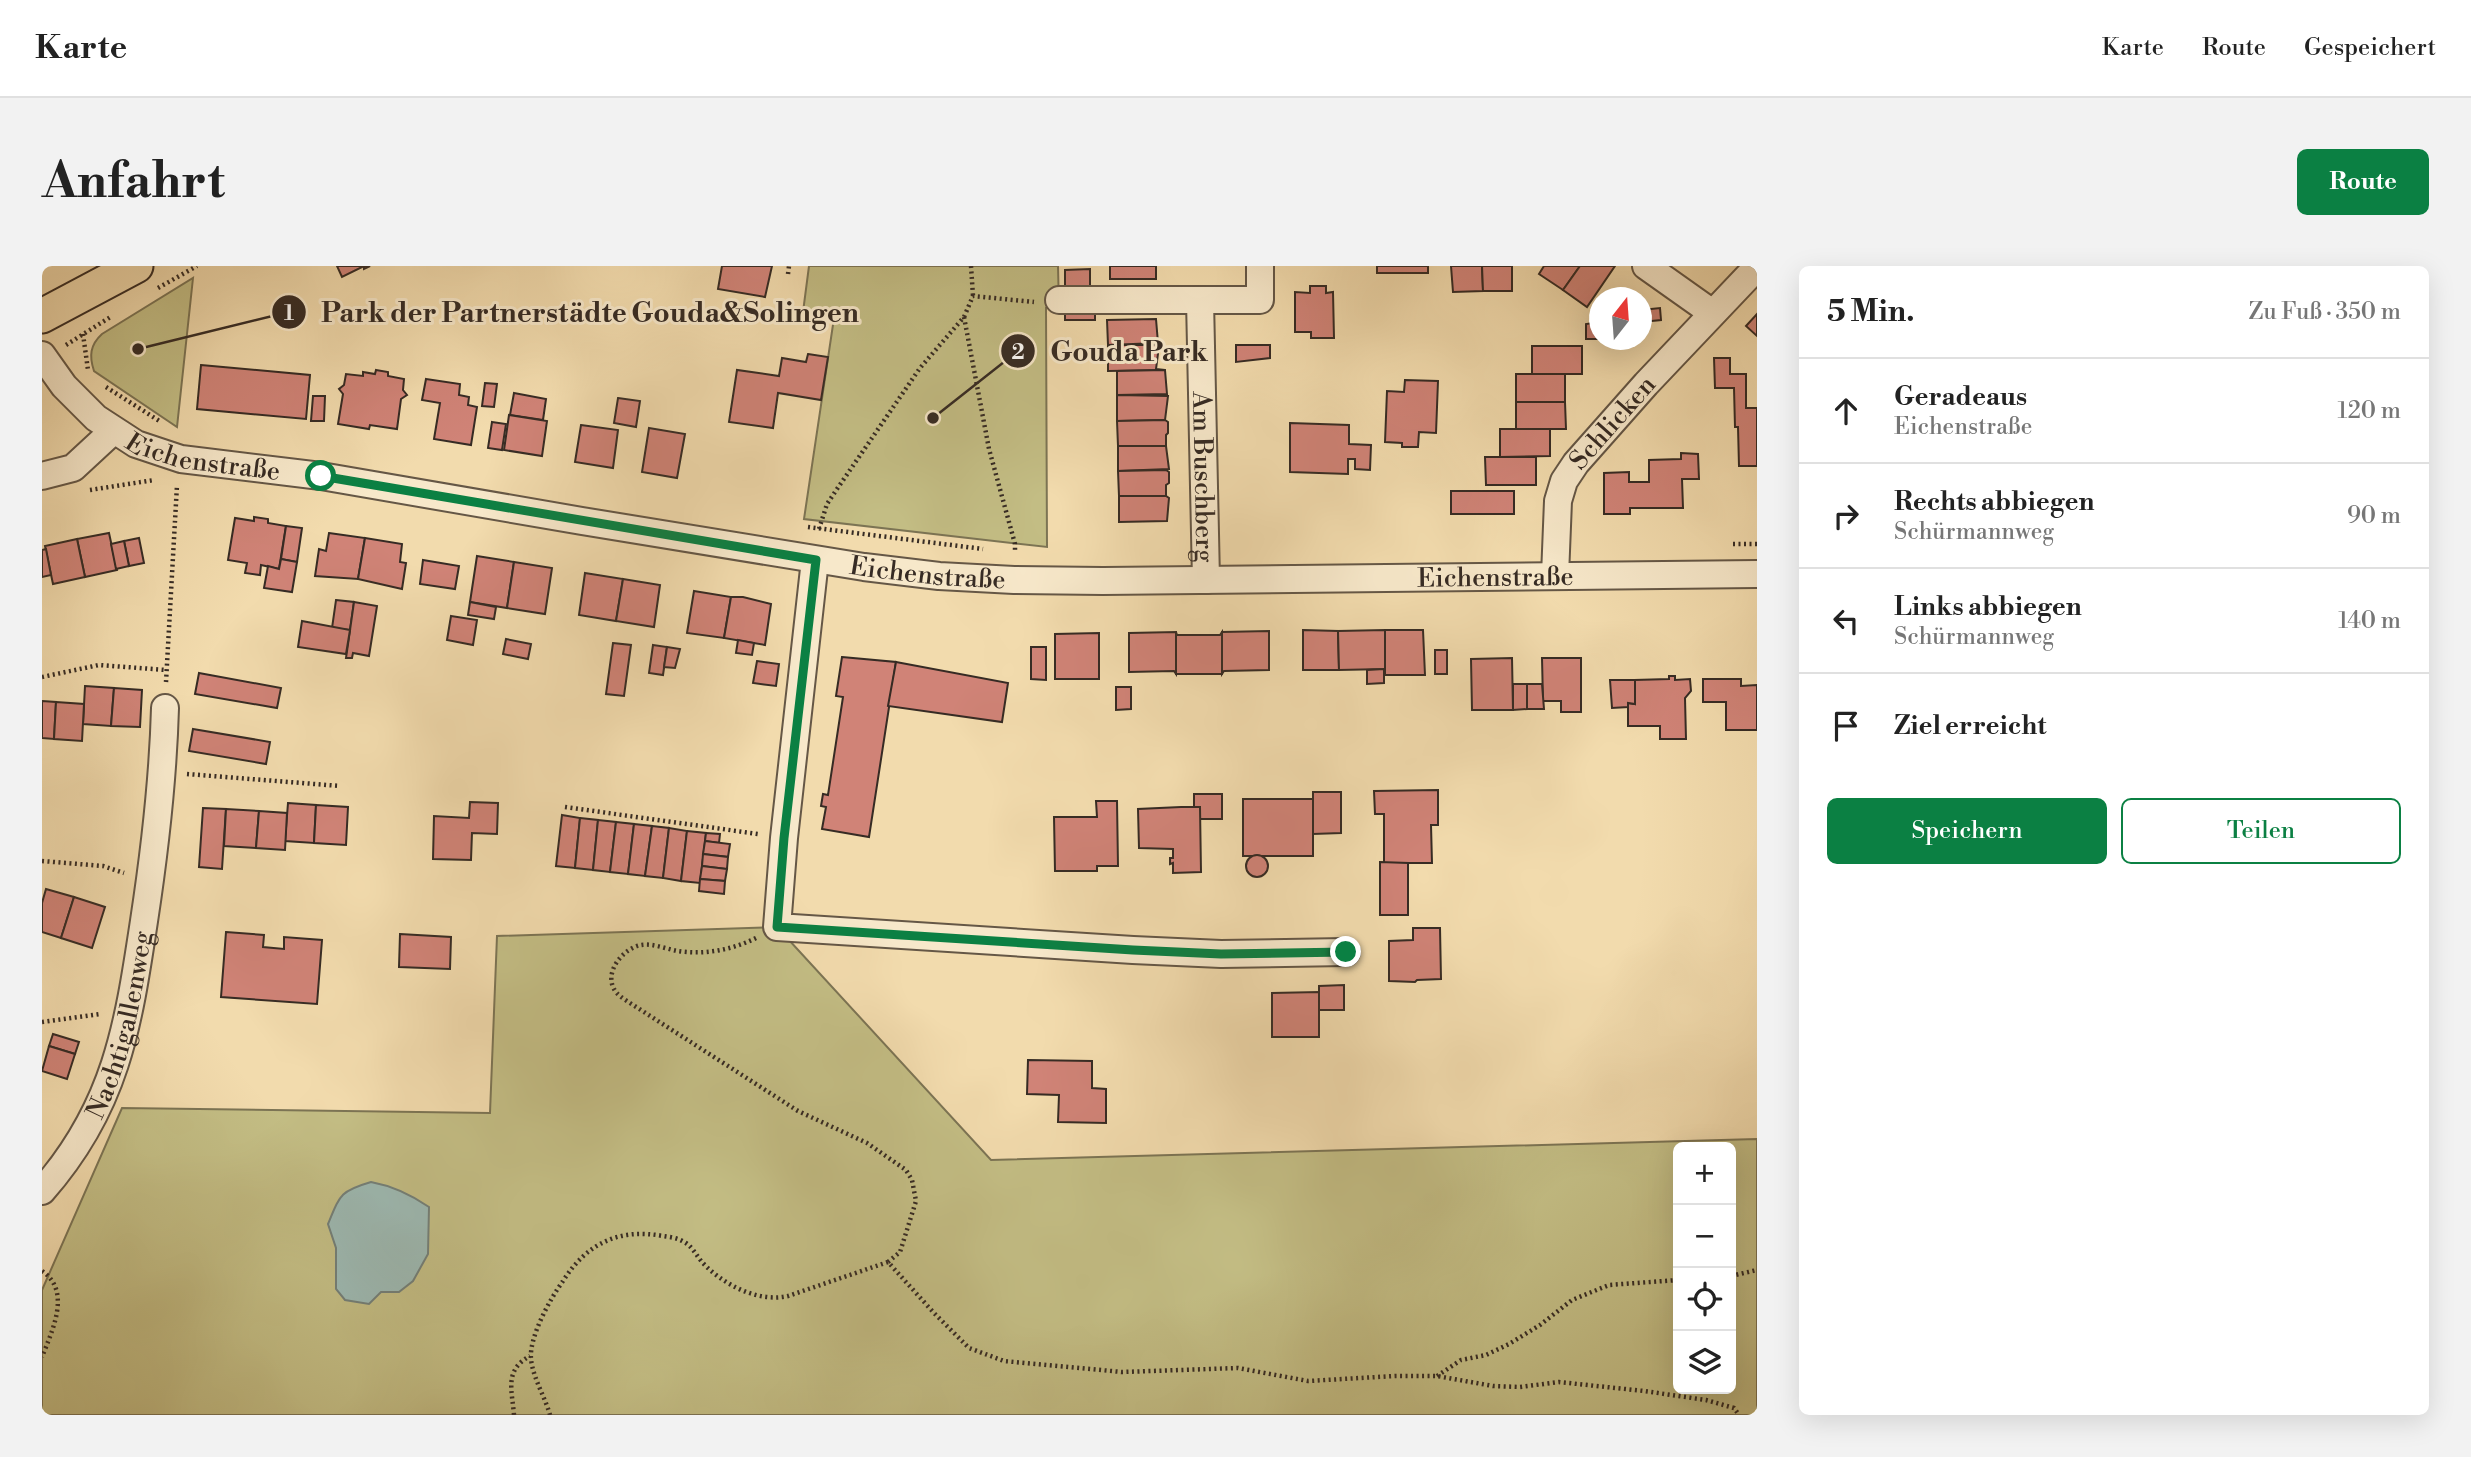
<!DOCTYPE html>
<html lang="de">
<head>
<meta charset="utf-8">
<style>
  :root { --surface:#fff; --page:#f2f2f2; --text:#222; --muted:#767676; --line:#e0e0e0; --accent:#0b8043 }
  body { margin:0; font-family:"Libre Bodoni",serif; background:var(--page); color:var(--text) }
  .controls { position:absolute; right:21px; bottom:21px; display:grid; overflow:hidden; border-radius:10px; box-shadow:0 7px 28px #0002 }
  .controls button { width:63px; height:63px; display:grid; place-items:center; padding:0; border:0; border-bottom:2px solid var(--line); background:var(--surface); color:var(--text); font:35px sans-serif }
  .compass { position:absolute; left:1547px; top:21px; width:63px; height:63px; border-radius:50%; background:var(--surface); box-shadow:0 7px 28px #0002; rotate:17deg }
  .stop { position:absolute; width:21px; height:21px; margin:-16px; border:5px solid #0b8043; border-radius:50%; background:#fff }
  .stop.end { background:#0b8043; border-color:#fff; box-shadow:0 2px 7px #0008 }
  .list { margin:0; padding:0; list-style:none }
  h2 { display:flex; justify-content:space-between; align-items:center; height:91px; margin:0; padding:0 28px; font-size:30px }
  h2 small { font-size:23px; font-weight:400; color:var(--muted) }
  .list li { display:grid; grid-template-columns:46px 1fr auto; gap:21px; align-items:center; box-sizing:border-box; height:105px; padding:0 28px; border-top:2px solid var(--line) }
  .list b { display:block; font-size:26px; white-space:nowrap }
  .list p { margin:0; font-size:23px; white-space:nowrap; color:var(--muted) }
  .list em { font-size:23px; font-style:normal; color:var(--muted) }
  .actions { display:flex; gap:14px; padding:21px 28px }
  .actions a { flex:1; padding:16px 0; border:2px solid var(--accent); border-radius:10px; text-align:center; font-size:24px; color:var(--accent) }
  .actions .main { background:var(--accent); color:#fff }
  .icon { flex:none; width:38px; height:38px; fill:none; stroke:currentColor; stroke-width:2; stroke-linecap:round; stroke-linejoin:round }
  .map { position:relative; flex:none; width:1715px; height:1149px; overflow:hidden; border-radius:10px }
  header { display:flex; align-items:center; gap:42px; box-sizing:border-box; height:98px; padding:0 35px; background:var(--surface); border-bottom:2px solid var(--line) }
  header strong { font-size:33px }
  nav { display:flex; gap:38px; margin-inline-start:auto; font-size:24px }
  .intro { display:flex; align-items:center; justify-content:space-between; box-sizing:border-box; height:168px; padding:0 42px }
  h1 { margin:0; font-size:49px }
  .button { padding:18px 32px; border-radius:10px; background:var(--accent); color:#fff; font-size:24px; font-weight:700 }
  main { display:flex; gap:42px; padding:0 42px }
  aside { flex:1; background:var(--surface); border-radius:10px; box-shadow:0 7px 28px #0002 }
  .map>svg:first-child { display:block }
  .green { fill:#c3bd84; stroke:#7c7454; stroke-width:2; fill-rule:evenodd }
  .water { fill:#9db9b2; stroke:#748079; stroke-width:2 }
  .building { fill:#d08377; stroke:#362b24; stroke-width:2 }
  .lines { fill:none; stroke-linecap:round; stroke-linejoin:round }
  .minor-casing { stroke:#655746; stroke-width:30 }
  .major-casing { stroke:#362b24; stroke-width:37 }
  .path { stroke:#362b24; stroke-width:4.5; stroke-dasharray:2 3.5; stroke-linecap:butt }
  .minor { stroke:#f7e8ca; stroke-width:26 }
  .major { stroke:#f2dbad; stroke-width:33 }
  .route { stroke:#0b8043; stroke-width:9 }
  .labels { text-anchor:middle; stroke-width:6; stroke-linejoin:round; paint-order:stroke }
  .street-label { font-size:26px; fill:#362b24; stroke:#f7e8ca }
  .leader { fill:none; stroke:#362b24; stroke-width:2.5 }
  .callout-dot { fill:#362b24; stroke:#f7e8ca; stroke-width:2.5 }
  .mark-label { font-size:21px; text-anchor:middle; font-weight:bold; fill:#fff }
  .callout-label { font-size:28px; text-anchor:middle; font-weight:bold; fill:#362b24; stroke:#f7e8ca; stroke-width:6; stroke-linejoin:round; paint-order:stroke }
</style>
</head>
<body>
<header>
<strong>Karte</strong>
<nav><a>Karte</a><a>Route</a><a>Gespeichert</a></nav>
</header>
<div class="intro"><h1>Anfahrt</h1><a class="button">Route</a></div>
<main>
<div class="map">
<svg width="1715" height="1149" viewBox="0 0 1715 1149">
  <rect width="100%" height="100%" fill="#f2dbad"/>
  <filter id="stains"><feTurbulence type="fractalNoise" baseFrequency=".00286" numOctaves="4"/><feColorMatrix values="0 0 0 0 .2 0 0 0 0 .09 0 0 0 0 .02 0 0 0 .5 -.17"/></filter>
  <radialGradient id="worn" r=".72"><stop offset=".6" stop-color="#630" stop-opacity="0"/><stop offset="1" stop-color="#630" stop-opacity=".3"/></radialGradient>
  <g class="green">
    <path d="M767 0H1016L1017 42H1004L1005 281 762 253 792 52 761 46Z"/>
    <path d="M151 12 135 161 52 105C47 90 48 79 60 68Z"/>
    <path d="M735 661 949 894 1715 873V1149H0V1024L80 842 448 847 455 670ZM1636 881H1689V1123H1636Z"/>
  </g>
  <path class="water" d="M329 916C351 920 368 928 387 941L386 988 371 1015 357 1026H339L327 1038 303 1034 294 1023V982L286 958C298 929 298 925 329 916Z"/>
  <g class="building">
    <path d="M295 0H328L322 3V0L300 11Z"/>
    <path d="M680 0H730L723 31 676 23Z"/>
    <rect x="1068" y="0" width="46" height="13"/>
    <rect x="1335" y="0" width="51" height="7"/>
    <path d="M1409 0H1440L1441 25 1411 26Z"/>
    <path d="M1440 0H1470V25H1441Z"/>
    <path d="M1502 0H1538L1521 24 1497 8Z"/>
    <path d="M1538 0H1573L1545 41 1521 24Z"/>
    <path d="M1048 3V29H1023V4Z"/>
    <path d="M1268 20H1284V27L1291 26 1292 72H1269V66H1253V26L1268 27Z"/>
    <path d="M1053 41V54H1023V42Z"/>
    <path d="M1618 42 1619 54 1600 56V44Z"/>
    <path d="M1715 48V70L1704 60Z"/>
    <path d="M1114 53 1116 77 1066 79 1065 54Z"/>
    <path d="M1558 56V73H1544V58Z"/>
    <path d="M1066 79H1114L1117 80 1114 103 1123 104 1066 105Z"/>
    <path d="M1194 79H1228V92L1194 96Z"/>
    <rect x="1490" y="80" width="50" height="28"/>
    <path d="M766 88 786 91 779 134 736 127 731 162 687 156 695 104 737 110 740 92 764 96Z"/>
    <path d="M1672 92H1688V108H1704V142H1715V200H1697L1696 161H1693L1692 122H1673Z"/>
    <path d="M159 99 268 109 264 153 155 143Z"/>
    <path d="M334 104 346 106V110L362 113 361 124 365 129 359 133 355 163 328 159 327 163 296 158 301 128 297 123 302 119 304 108 321 110V106L333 108Z"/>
    <path d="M1123 104 1125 128 1075 129V105Z"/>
    <rect x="1474" y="108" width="49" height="28"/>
    <path d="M384 113 418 118 417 129 427 131 426 139 435 141 429 179 392 173 398 137 380 134Z"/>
    <path d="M1363 114 1396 115 1394 167 1377 166 1376 181H1360V177L1343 176 1345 125 1362 126Z"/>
    <path d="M443 117 455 118 452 141 440 140Z"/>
    <path d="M472 127 504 133 501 154 468 149Z"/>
    <path d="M1075 129 1126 130 1123 154 1075 155Z"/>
    <path d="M271 130H283L282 155H269Z"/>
    <path d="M576 132 598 135 594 161 572 157Z"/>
    <path d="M1474 136H1523L1524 163H1474Z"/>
    <path d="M467 149 505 155 500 190 462 184Z"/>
    <path d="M1123 154 1126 156V167L1124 169V180H1076L1075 155Z"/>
    <path d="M450 156 464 158 460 184 446 182Z"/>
    <path d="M1248 157 1307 159V178L1329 179 1328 204 1313 203V193H1306V208L1248 206Z"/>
    <path d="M539 159 576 164 571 202 533 196Z"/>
    <path d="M607 162 643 168 635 212 600 206Z"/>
    <path d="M1458 163H1508V190L1458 191Z"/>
    <path d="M1076 180H1124L1127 203 1076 205Z"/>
    <path d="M1639 187 1656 188 1657 213H1640L1641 242H1588V248H1562V207L1587 206V216H1607V194L1639 193Z"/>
    <path d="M1443 191H1494V219H1444Z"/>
    <path d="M1124 204 1127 206V217L1124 219V230H1077L1076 205Z"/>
    <rect x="1409" y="225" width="63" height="23"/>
    <path d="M1077 230H1124L1127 232 1125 255 1077 256Z"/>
    <path d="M212 251 226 253V257L244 260 237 303 219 299 218 309 203 307 205 297 186 294 193 252 212 255Z"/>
    <path d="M244 260 260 262 255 296 239 293Z"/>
    <path d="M67 267 75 304 43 311 35 273Z"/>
    <path d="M287 267 323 272 316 313 273 310 277 283 284 285Z"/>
    <path d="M97 272 102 297 87 300 82 275Z"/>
    <path d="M323 272 360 278 358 296 364 297 360 323 316 313Z"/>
    <path d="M35 273 43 311 11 318 3 280Z"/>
    <path d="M82 275 87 300 74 303 69 278Z"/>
    <path d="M4 283 9 309 0 311V284Z"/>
    <path d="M435 290 472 296 465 342 428 336Z"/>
    <path d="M239 293 255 296 250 326 222 322 226 300 237 303Z"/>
    <path d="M381 294 417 300 413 323 378 318Z"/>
    <path d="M472 296 510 302 503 348 465 342Z"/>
    <path d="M543 307 581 313 574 355 537 349Z"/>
    <path d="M581 313 618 319 612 361 574 355Z"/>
    <path d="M652 325 689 331 682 372 645 367Z"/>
    <path d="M689 331H701L729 338 723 379 682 372Z"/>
    <path d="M294 334 312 336 308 364 290 362Z"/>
    <path d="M312 336 335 340 327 390 311 387 310 392H304Z"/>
    <path d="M428 336 454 341 452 353 426 349Z"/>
    <path d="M409 350 435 354 431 379 405 374Z"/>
    <path d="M260 355 308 364 304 388 256 381Z"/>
    <path d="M1261 364 1296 365 1297 404H1261Z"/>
    <path d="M1343 364H1381L1383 409H1343Z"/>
    <path d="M1343 364V403L1297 404 1296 365Z"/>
    <path d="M1227 365V404L1182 405 1180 408V366Z"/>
    <path d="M1134 366V408L1132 405 1087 406V367Z"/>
    <path d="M1134 366 1135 369H1178L1180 366V408H1134Z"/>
    <path d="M1057 367V413H1013V368Z"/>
    <path d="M464 373 489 378 486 393 461 388Z"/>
    <path d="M696 374 712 377 710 389 694 387Z"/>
    <path d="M571 377 589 379 582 430 564 428Z"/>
    <path d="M611 379 625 381 621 409 607 407Z"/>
    <path d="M625 381 638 383 633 402 622 401Z"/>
    <path d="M989 381H1004V414L989 413Z"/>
    <rect x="1393" y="384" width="12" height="24"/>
    <path d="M800 391 854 396 827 571 780 563 784 541 779 540 781 528 786 529 801 431 794 430Z"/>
    <path d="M1470 392 1471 444H1430L1429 393Z"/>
    <path d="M1500 392H1539V446H1519V435H1501Z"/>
    <path d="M715 395 737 398 734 420 711 417Z"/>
    <path d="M854 396 966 417 960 456 846 440Z"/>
    <path d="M1342 403V417L1325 418V404Z"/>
    <path d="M157 407 239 422 235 442 153 428Z"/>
    <path d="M1627 410H1633V414L1648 413 1649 425 1643 432 1644 473H1618V460H1586V437L1593 438V414L1627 413Z"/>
    <path d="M1661 413H1699V420L1715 419V464H1684V436H1661Z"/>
    <path d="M1568 414H1593V438L1586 437V441L1570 442Z"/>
    <path d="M1471 418H1485V443L1471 444Z"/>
    <path d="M1485 418H1500L1502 443H1485Z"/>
    <path d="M43 420 72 422 69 460 41 458Z"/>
    <path d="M1074 421H1089V443L1074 444Z"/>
    <path d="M72 422 100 424 98 461 69 460Z"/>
    <path d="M0 435 14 436 12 473 0 472Z"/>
    <path d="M14 436 42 438 40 475 12 473Z"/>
    <path d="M151 463 228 476 224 498 147 485Z"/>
    <path d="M1396 524V559H1389L1390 597H1342V548H1333L1332 525Z"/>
    <path d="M1271 526H1299V567L1271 568Z"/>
    <path d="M1152 528H1180V553H1158V541H1152Z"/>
    <rect x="1201" y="533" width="70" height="57"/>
    <path d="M1054 535H1075L1076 600H1055V605H1013L1012 551H1055Z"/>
    <path d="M428 536 456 537 455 568 430 567 429 594 391 593 392 550 427 552Z"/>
    <path d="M246 537 274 539 272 577 243 575Z"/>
    <path d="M274 539 306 541 304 579 272 577Z"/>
    <path d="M1139 541H1158L1159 606 1131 607V597L1128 598V592H1131V583L1097 582 1096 543Z"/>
    <path d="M161 542 184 543 180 603 157 601Z"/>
    <path d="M184 543 217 545 214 582 182 580Z"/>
    <path d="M217 545 245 547 243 584 214 582Z"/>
    <path d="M520 549 538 552 533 602 514 600Z"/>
    <path d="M538 552 556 554 551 604 533 602Z"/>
    <path d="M556 554 574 556 568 606 551 604Z"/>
    <path d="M574 556 592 558 586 608 568 606Z"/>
    <path d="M592 558 610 560 603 610 586 608Z"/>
    <path d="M610 560 627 562 621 612 603 610Z"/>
    <path d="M627 562 645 565 639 615 621 612Z"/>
    <path d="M645 565 664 567 658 617 639 615Z"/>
    <path d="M664 567 678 568 677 577 663 575Z"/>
    <path d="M663 575 688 578 686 591 661 588Z"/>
    <path d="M661 588 686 591 685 603 660 600Z"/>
    <circle cx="1215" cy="600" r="11"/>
    <path d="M1338 596 1366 597V649H1338Z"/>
    <path d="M660 600 685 603 683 615 658 613Z"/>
    <path d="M658 613 683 615 682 628 657 625Z"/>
    <path d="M4 623 32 631 19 672 0 666V637Z"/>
    <path d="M32 631 63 641 50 682 19 672Z"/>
    <path d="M1371 662H1398L1399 713 1375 714 1373 716 1347 715V675L1371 674Z"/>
    <path d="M184 666 222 669 221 681 242 683V671L280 674 275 738 179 731Z"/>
    <path d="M358 668 409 671 408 703 357 701Z"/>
    <path d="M1302 719V744H1277V720Z"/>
    <path d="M1277 726V771H1230V727Z"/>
    <path d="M11 768 37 776 33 788 7 780Z"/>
    <path d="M7 780 33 788 25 813 0 805Z"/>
    <path d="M986 794 1050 795V822L1064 823V857L1016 856 1017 829 985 828Z"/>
  </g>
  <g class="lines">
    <defs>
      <g id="minor">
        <path d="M1604 0 1669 46"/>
        <path d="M1017 34H1218V0"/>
        <path id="s1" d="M1158 34 1164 314"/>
        <path id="s2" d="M0 89 22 120 54 152 94 178 139 193 279 210 540 255 822 301 897 310 972 314 1061 315 1715 308"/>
        <path d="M0 210 31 202 71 165"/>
        <path d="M773 294 742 572 735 661 1091 684 1179 688 1304 686"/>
        <path id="s3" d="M1513 310 1516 235 1522 215 1534 197 1604 118 1715 1"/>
        <path id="s4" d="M0 925C74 841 86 761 102 655 113 583 121 514 123 442"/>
      </g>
      <path id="major" d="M0 50 94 0"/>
    </defs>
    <use href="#minor" class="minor-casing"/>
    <use href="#major" class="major-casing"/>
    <g class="path">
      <path d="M929 0 931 30"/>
      <path d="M746 8 747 0"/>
      <path d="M116 22 155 0"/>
      <path d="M922 51 947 183 973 278V286"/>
      <path d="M41 68 46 104"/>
      <path d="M24 79 70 50"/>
      <path d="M64 121 119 156"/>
      <path d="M48 224 112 214"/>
      <path d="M766 261 941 283"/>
      <path d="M777 263 785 238 795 223 878 102 922 51 931 30 992 36"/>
      <path d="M1691 278H1715"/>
      <path d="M0 411 57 399 124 404"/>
      <path d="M124 416 135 219"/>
      <path d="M145 508 298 520"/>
      <path d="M523 541 716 568"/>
      <path d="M0 595 61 600 82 607"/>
      <path d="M714 672C690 684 662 689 636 685 624 683 611 677 599 679 582 682 562 705 572 723 575 729 582 733 588 737L756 845 825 877 864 904 870 914 874 935 858 986 846 996"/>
      <path d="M0 756 58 748"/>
      <path d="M0 1005C30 1025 10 1065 0 1091"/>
      <path d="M1689 1010 1715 1004"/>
      <path d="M1395 1110 1419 1094 1444 1089 1467 1078 1498 1059 1530 1034 1567 1019 1636 1014"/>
      <path d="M472 1149C470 1124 462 1104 488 1090"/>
      <path d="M508 1149C503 1131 491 1112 489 1093 487 1071 508 1033 521 1015 545 977 577 962 621 970 628 971 636 972 642 976 650 980 654 989 660 996 680 1018 716 1037 746 1030L846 996 892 1047 927 1082 962 1095 1080 1106 1196 1102 1266 1115 1353 1110H1395L1451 1120 1478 1121 1517 1116 1602 1125 1664 1134 1692 1142 1697 1149"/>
    </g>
    <use href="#minor" class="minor"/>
    <use href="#major" class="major"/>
  </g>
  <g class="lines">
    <path class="route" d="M279 210 774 294 742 572 735 661 1091 684 1179 688 1304 686"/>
  </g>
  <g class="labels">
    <g class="street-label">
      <text dy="9" stroke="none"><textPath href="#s3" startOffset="172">Schlicken</textPath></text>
      <text dy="9" stroke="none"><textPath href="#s2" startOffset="200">Eichenstraße</textPath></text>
      <text dy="9" stroke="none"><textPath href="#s1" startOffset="177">Am Buschberg</textPath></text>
      <text dy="9" stroke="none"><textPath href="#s2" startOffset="934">Eichenstraße</textPath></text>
      <text dy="9" stroke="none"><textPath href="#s2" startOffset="1502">Eichenstraße</textPath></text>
      <text dy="9" stroke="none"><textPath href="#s4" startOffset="187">Nachtigallenweg</textPath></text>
    </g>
  </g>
  <path class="leader" d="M96 83L247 46M891 152L976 85"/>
  <g class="callout-dot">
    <circle cx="96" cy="83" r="7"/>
    <circle cx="891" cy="152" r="7"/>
    <circle cx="247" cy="46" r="18"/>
    <circle cx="976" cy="85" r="18"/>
  </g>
  <g class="mark-label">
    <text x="247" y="54">1</text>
    <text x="976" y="93">2</text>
  </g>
  <g class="callout-label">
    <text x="548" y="56">Park der Partnerstädte Gouda&amp;Solingen</text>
    <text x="1087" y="95">Gouda Park</text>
  </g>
  <rect width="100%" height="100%" filter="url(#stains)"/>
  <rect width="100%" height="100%" fill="url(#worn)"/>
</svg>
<div class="controls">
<button>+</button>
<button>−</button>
<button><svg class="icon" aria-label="locate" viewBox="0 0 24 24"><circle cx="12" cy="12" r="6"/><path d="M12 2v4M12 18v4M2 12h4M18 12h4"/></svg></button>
<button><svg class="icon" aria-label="layers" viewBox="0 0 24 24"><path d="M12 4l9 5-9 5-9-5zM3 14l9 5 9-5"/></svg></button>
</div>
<svg class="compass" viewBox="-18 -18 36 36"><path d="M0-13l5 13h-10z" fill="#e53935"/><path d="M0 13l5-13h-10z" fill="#767676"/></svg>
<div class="stop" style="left:279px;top:210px"></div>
<div class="stop end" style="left:1304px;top:686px"></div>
</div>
<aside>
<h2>5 Min.<small>Zu Fuß · 350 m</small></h2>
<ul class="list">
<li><svg class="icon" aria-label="ahead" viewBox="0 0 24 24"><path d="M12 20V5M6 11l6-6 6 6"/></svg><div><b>Geradeaus</b><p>Eichenstraße</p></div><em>120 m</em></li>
<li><svg class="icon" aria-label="right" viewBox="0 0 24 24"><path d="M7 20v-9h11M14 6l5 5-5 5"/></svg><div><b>Rechts abbiegen</b><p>Schürmannweg</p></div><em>90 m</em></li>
<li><svg class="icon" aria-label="left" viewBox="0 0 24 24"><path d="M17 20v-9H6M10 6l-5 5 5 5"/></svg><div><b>Links abbiegen</b><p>Schürmannweg</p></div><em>140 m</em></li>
<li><svg class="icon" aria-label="arrive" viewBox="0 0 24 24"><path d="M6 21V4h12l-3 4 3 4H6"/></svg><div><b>Ziel erreicht</b></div></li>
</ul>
<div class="actions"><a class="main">Speichern</a><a>Teilen</a></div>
</aside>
</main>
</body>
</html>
